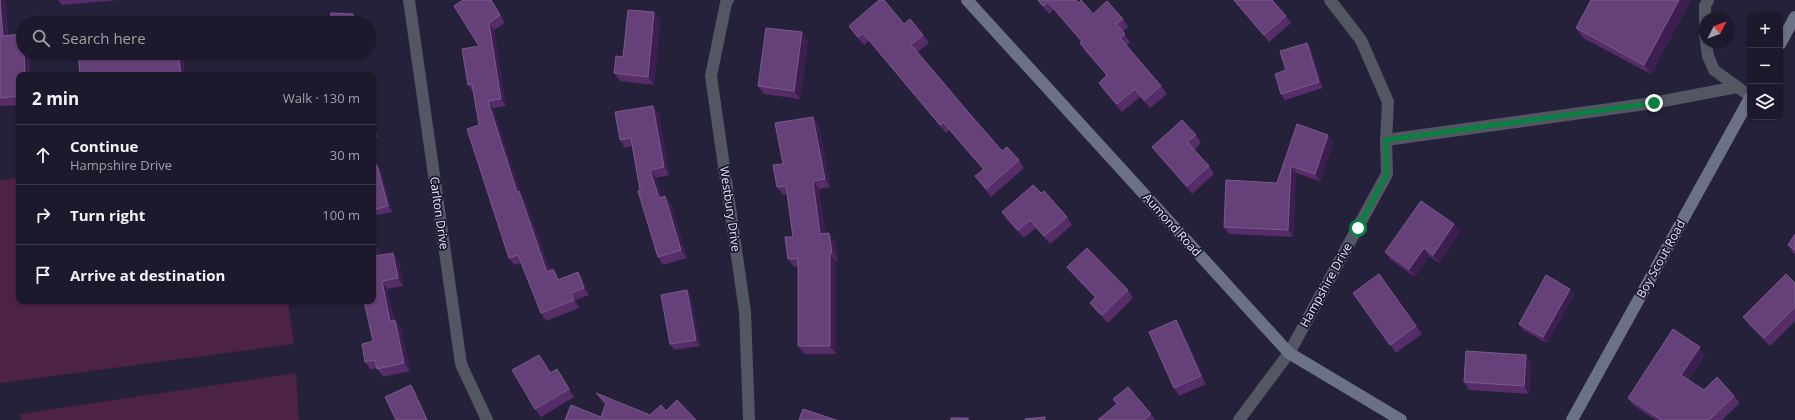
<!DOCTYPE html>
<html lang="en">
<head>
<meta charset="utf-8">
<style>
  :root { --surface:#1c192c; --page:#252234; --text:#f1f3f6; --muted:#a0a0a9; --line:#3a3848 }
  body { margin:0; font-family:"Open Sans",sans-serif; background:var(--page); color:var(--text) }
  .controls { position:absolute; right:12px; top:12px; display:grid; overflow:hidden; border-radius:8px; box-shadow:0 1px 3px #0004 }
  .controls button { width:36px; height:36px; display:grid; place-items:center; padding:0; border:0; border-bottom:1px solid var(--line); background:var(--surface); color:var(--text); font:20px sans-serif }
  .compass { position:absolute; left:1699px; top:12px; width:36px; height:36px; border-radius:50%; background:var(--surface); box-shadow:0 1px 3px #0004; rotate:48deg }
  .stop { position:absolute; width:12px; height:12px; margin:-9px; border:3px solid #0b8043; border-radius:50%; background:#fff }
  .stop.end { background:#0b8043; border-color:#fff; box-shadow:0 1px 4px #0008 }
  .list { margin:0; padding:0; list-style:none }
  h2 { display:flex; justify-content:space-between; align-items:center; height:52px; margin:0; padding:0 16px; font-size:17px }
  h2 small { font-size:13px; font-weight:400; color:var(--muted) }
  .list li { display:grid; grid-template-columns:26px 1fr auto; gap:12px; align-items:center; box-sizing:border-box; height:60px; padding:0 16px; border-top:1px solid var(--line) }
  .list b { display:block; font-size:15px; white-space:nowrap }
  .list p { margin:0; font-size:13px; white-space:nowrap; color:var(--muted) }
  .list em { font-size:13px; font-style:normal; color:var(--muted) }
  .icon { flex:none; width:22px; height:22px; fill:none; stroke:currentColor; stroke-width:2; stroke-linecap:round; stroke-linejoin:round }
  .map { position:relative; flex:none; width:1795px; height:420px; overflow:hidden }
  .search { position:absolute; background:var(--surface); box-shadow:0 1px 3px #0004; left:16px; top:16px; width:360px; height:44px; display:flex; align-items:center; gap:10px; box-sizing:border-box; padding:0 14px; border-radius:22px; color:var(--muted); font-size:15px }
  .panel { position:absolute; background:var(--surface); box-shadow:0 1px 3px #0004; left:16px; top:72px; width:360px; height:232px; border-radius:8px }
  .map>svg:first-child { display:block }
  .park { fill:#4d2343 }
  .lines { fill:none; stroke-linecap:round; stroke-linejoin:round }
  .street { stroke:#525763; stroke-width:12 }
  .secondary { stroke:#6b7286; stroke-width:12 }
  .wall { fill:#562c69 }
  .shaded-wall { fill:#3c1f50 }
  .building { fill:#664078; stroke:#7a5a8c }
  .route { stroke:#0b8043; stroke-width:5 }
  .labels { text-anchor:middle; stroke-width:3.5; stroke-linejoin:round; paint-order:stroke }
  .street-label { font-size:12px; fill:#e8e6f7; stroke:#1c1730 }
</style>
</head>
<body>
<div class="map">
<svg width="1795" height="420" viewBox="0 0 1795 420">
  <rect width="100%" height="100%" fill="#25213a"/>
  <g class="park">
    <path d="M19 178V301H288L294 344 0 383V180Z"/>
    <path d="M296 373 299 420H21L20 414Z"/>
  </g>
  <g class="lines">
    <g class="street">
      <path d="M409 0 461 364 487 420"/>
      <path d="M728 0 726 3 711 76 745 312 749 420"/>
      <path d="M1705 37V6L1708 0"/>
      <path d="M1706 42 1708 56 1714 70 1750 96"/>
      <path d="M1386 140 1653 103 1737 87"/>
      <path d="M1239 420 1289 353 1387 174 1386 140 1388 102 1361 40 1330 0"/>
    </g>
    <g class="secondary">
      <path d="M967 0 1289 353 1401 420"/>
      <path d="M1780 44 1795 17"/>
      <path d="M1572 420 1750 98"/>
    </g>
  </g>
  <g class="wall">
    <path d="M0 0H5L8 35 23 53H29L30 75H19V105L0 106Z"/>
    <path d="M58 0H119L62 5Z"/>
    <path d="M463 0H492L505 23 494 30 506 106 493 108 520 192 524 198 550 271 553 269 558 276 560 280 578 272 583 280 589 295 576 300 579 308 546 321 541 313 521 263 514 265 509 258 479 125 474 92H473L468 85 479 46Z"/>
    <path d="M1037 0H1076L1079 3 1093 14 1123 19 1128 27 1122 32 1130 42 1126 46 1161 86 1167 94 1150 108 1140 97 1122 112 1104 91 1099 83 1107 76 1085 51 1080 43 1081 42 1054 10 1049 14Z"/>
    <path d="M1233 0H1272L1286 16 1291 23 1269 42Z"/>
    <path d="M1591 0H1691L1651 74 1583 38 1576 28Z"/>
    <path d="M654 12 660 20 654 85 620 81 614 73Z"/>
    <path d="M904 24 923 35 929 43 918 52 975 120 1002 151 1019 160 1024 168 991 197 981 184 975 176 983 170 949 130 946 133 869 41 864 45 854 34 849 26Z"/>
    <path d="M808 40 800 99 764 94 758 86Z"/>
    <path d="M1307 43 1311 49 1323 88 1285 100 1281 94 1286 70Z"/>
    <path d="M653 106 659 114 669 175 656 178 662 198 671 204 687 258 663 265 658 257 640 190 632 146 625 148 620 140Z"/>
    <path d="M373 122 378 137 373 138Z"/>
    <path d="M1297 124 1333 142 1320 181 1296 173 1293 237 1229 234 1224 227 1277 183Z"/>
    <path d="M819 125 830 187 819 189 825 233H829L835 241 838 261H836V354H804L798 346V266L794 267 788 259 793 237 787 194 783 195 777 187 783 164Z"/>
    <path d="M1196 135 1201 143 1194 150 1209 166 1214 174 1192 194 1158 155 1152 147Z"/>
    <path d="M373 165 381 170 392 212 373 216Z"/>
    <path d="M1002 212 1067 217 1072 225 1050 244 1036 228 1024 238 1007 220Z"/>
    <path d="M1454 224 1460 232 1439 263 1429 256 1415 277 1391 260 1385 252Z"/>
    <path d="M1795 234V254L1793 253 1788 245Z"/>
    <path d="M378 249 379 255 399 261 403 286 387 289 394 320 401 327 410 371 383 377 377 368 371 370 365 362 373 341Z"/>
    <path d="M1067 267 1128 290 1133 298 1108 323 1096 311 1090 303 1095 298 1073 275Z"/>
    <path d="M1379 274 1422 334 1396 353 1353 293Z"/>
    <path d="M1795 283V321L1770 346 1749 325 1743 317Z"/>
    <path d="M1570 289 1574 295 1547 343 1523 330 1519 324Z"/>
    <path d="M687 290 691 296 700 346 674 350 670 344Z"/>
    <path d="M1176 320 1181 328 1206 384 1179 396 1174 388Z"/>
    <path d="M1705 355 1688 380 1704 390 1734 396 1740 403 1722 420H1656L1633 405 1628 398Z"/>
    <path d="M545 363 551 372 557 369 562 377 574 397 541 417 535 409Z"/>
    <path d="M1531 363 1529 394 1469 390 1464 382Z"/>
    <path d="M596 393 650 415 666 411 696 420 601 417 606 405 602 401Z"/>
    <path d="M1113 399 1151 414 1155 420H1098L1117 404Z"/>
  </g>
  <g class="shaded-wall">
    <path d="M0 0H5L8 44 3 36Z"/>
    <path d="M491 0H492L505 23 500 15Z"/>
    <path d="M1679 0H1691L1651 74 1644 65Z"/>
    <path d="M654 12 660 20 654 85 648 77Z"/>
    <path d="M353 14 357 20 356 23H352Z"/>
    <path d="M489 23 494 30 506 106 501 99Z"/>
    <path d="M802 32 808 40 800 99 794 91Z"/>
    <path d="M1307 43 1311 49 1323 88 1319 82Z"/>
    <path d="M24 53H29L30 75H25Z"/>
    <path d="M178 53H183L185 75H181Z"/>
    <path d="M488 101 493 108 520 192 524 198 552 279 547 272 517 192Z"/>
    <path d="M653 106 659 114 669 175 664 167Z"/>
    <path d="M813 117 819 125 830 187 825 179Z"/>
    <path d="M373 122 378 137 374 131 373 128Z"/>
    <path d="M1328 135 1333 142 1320 181 1315 174Z"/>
    <path d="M377 165 381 170 392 212 388 206Z"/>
    <path d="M1291 166 1296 173 1293 237 1288 230Z"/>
    <path d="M650 170 656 178 664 206 659 198Z"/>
    <path d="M813 181 819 189 826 242 820 234Z"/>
    <path d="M665 196 671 204 687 258 681 250Z"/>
    <path d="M1454 224 1460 232 1439 263 1433 255Z"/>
    <path d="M829 233 835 241 838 261 832 253Z"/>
    <path d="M373 242 378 249 381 264 375 256Z"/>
    <path d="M1424 248 1429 256 1415 277 1409 269Z"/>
    <path d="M393 253 399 261 403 286 398 278Z"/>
    <path d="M830 253 836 261V354L830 346Z"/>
    <path d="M553 269 558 276 563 287 558 280Z"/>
    <path d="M578 272 583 280 589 295 584 288Z"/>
    <path d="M382 281 387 289 395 329 390 321Z"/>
    <path d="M1570 289 1574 295 1547 343 1543 337Z"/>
    <path d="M687 290 691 296 700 346 696 340Z"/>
    <path d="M571 293 576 300 579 308 574 300Z"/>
    <path d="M395 320 401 327 410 371 404 363Z"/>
    <path d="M1176 320 1181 328 1206 384 1201 376Z"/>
    <path d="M1700 347 1705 355 1686 382 1681 375Z"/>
    <path d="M539 355 545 363 556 381 550 373Z"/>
    <path d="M1526 355 1531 363 1529 394 1524 386Z"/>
    <path d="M411 385 415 391 428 420H427Z"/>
  </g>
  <g class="building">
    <path d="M0 0 3 36 22 34 23 53H24L25 75H19V96L0 98Z"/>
    <path d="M463 0H491L500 15 489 23 501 99 488 101 517 192 519 191 547 272 553 269 558 280 578 272 584 288 571 293 574 300 541 313 518 255 509 258 467 129 479 125 472 84 468 85 462 49 479 46 454 6Z"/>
    <path d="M879 0H884L904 24 910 19 923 35 911 45 975 120 1002 151 1007 147 1019 160 986 189 975 176 984 169 943 122 940 125 863 33 858 37 849 26Z"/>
    <path d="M1038 0H1076L1079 3 1081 0 1093 14 1107 1 1123 19 1116 24 1125 34 1120 38 1161 86 1144 100 1135 89 1117 104 1099 83 1107 75 1080 43 1082 41 1048 2 1043 6Z"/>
    <path d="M1234 0H1272L1286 16 1264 35Z"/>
    <path d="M1591 0H1679L1644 65 1576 28Z"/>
    <path d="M628 10 654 12 648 77 614 73 616 56 623 57Z"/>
    <path d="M331 13 353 14 352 23H330Z"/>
    <path d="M766 28 802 32 794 91 758 86Z"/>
    <path d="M1307 43 1319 82 1281 94 1275 74 1286 70 1280 51Z"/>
    <path d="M78 53H178L181 75H80Z"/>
    <path d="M653 106 664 167 650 170 659 198 665 196 681 250 658 257 638 191 640 190 631 138 620 140 615 112Z"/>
    <path d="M813 117 825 179 813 181 820 234 829 233 832 253H830V346H798V258L788 259 785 237H793L786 186 777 187 773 165 783 164 775 123Z"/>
    <path d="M1182 120 1196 135 1187 142 1209 166 1187 186 1152 147Z"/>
    <path d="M1297 124 1328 135 1315 174 1291 166 1288 230 1224 227 1226 180 1277 183Z"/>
    <path d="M373 165H377L388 206 373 210Z"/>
    <path d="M1033 185 1041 193 1044 191 1067 217 1044 236 1030 220 1018 230 1002 212Z"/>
    <path d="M1421 201 1454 224 1433 255 1424 248 1409 269 1385 252Z"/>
    <path d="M1795 234V250L1788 245Z"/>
    <path d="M373 245 375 256 393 253 398 278 382 281 390 321 395 320 404 363 377 369 375 360 365 362 362 344 373 341 364 301H373Z"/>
    <path d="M1087 248 1128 290 1102 315 1090 303 1096 297 1067 267Z"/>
    <path d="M1379 274 1416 326 1390 345 1353 293Z"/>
    <path d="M1786 274 1795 283V307L1764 338 1743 317Z"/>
    <path d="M1546 275 1570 289 1543 337 1519 324Z"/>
    <path d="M687 290 696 340 670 344 661 295Z"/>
    <path d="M1176 320 1201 376 1174 388 1149 332Z"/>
    <path d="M1673 329 1700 347 1681 375 1704 390 1717 377 1734 396 1709 420H1662L1628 398Z"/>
    <path d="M1466 351 1526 355 1524 386 1464 382Z"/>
    <path d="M539 355 550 373 557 369 569 389 535 409 512 370Z"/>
    <path d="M411 385 427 420H396L385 397Z"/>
    <path d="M1128 387 1151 414 1144 420H1098L1117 404 1113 399Z"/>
    <path d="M596 393 650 415 661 405 666 411 677 400 696 420H565L571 405 601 417 606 403Z"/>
    <path d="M803 409 836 420H799Z"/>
    <path d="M1045 417V420H1025V419Z"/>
    <rect x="951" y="418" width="17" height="2"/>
  </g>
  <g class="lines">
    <path class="route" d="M1358 228 1387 174 1386 140 1654 103"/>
  </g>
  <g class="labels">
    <g class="street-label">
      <text transform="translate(730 209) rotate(82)" y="4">Westbury Drive</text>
      <text transform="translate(439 213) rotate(82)" y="4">Carlton Drive</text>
      <text transform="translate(1172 225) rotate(48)" y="4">Aumond Road</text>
      <text transform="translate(1661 259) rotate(-61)" y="4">Boy Scout Road</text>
      <text transform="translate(1326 285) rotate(-61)" y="4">Hampshire Drive</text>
    </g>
  </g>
</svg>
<div class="controls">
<button>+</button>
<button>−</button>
<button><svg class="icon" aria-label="layers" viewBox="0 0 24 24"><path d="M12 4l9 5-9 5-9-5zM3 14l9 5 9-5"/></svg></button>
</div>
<svg class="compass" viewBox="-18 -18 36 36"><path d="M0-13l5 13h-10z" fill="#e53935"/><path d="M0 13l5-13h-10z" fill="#a0a0a9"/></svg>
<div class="stop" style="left:1358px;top:228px"></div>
<div class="stop end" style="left:1654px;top:103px"></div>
<div class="search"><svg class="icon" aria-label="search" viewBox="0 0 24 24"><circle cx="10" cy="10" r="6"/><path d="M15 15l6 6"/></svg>Search here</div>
<section class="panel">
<h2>2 min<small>Walk · 130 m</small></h2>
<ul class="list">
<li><svg class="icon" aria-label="ahead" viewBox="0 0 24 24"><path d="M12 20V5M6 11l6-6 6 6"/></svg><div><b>Continue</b><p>Hampshire Drive</p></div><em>30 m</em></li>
<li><svg class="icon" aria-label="right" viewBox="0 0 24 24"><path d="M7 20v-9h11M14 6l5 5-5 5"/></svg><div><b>Turn right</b></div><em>100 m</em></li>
<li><svg class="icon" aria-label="arrive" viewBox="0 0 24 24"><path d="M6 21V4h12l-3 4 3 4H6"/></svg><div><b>Arrive at destination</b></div></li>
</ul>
</section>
</div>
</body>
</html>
